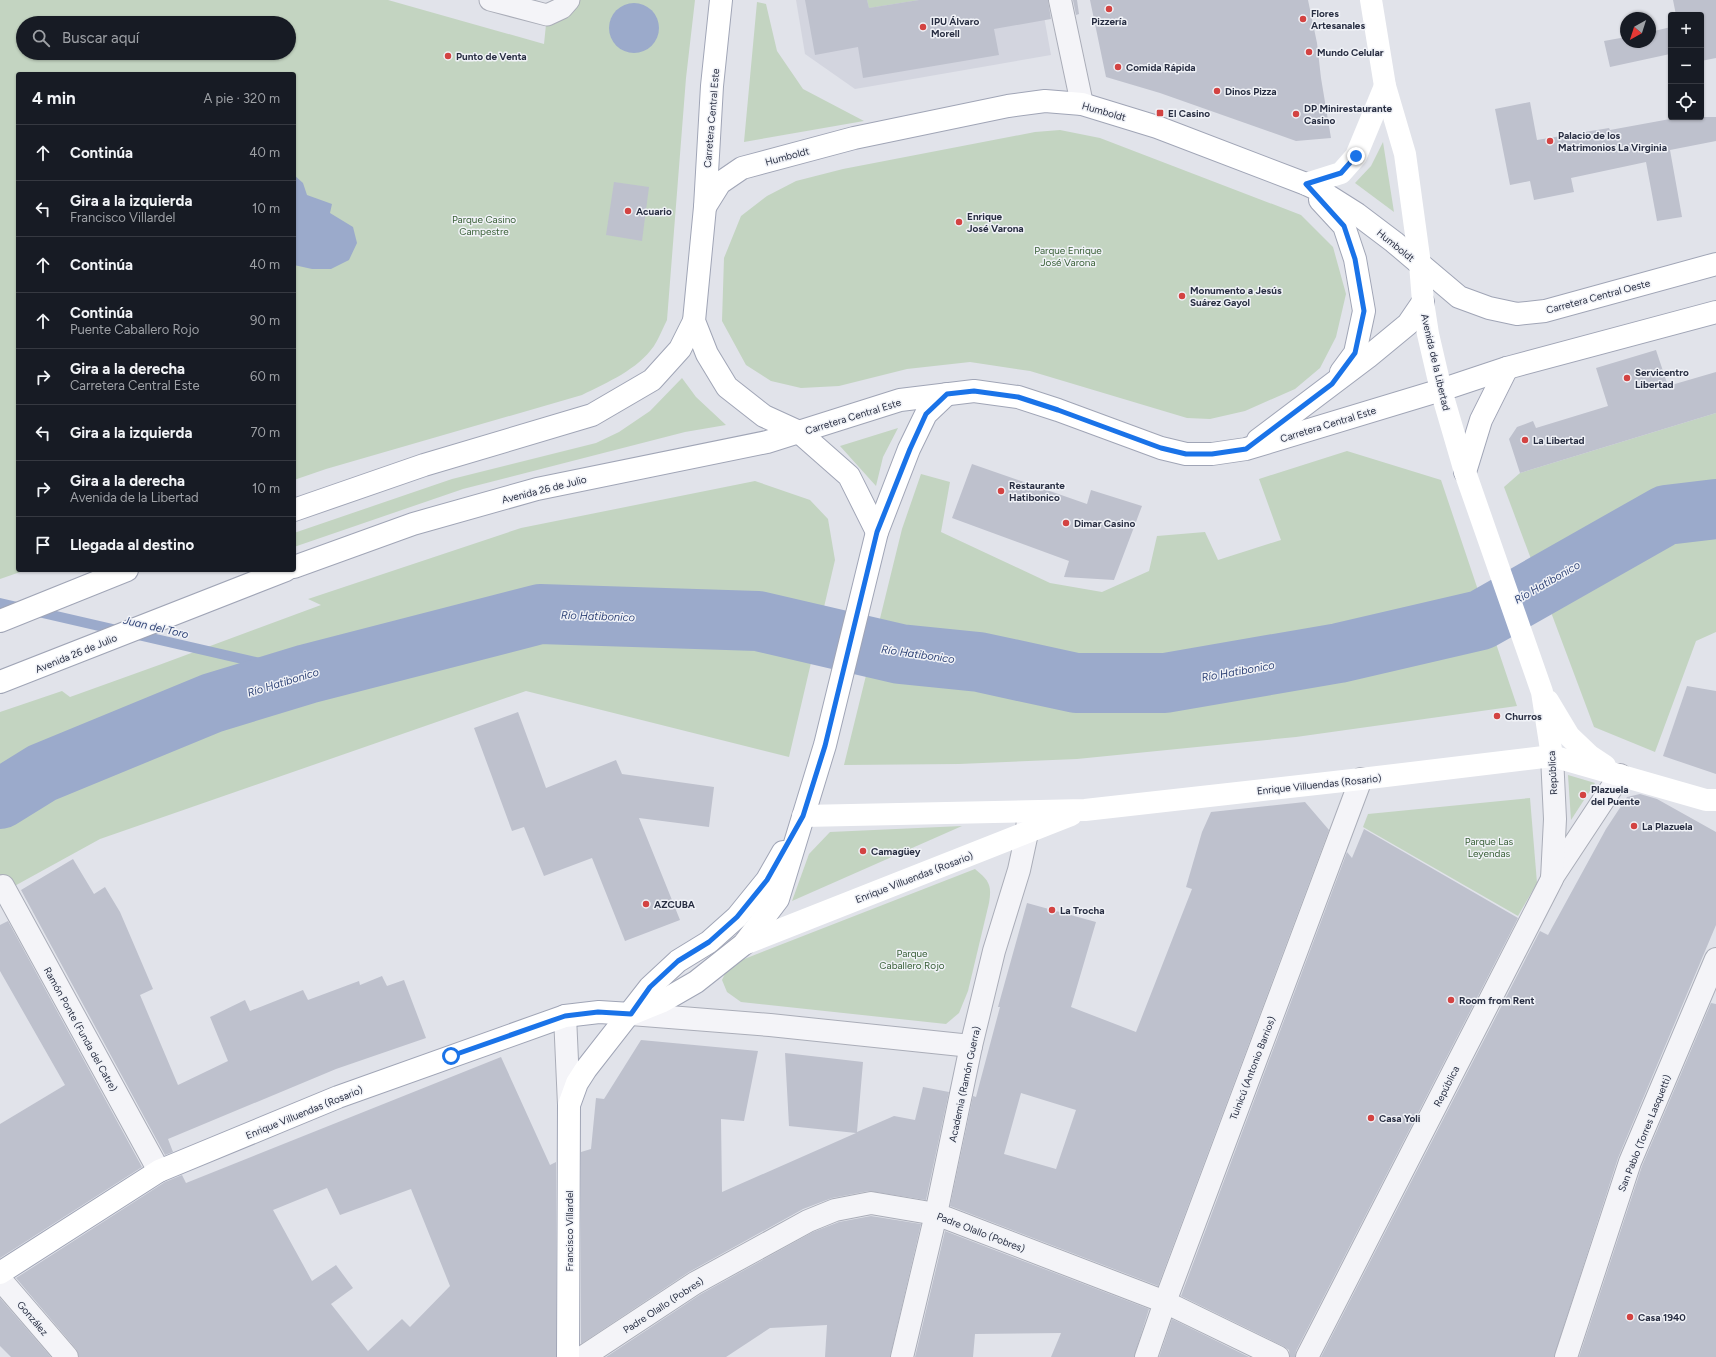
<!DOCTYPE html>
<html lang="es">
<head>
<meta charset="utf-8">
<style>
  :root { --surface:#171b24; --page:#242831; --text:#f1f3f6; --muted:#9ea1a6; --line:#363941 }
  body { margin:0; font-family:Figtree,sans-serif; background:var(--page); color:var(--text) }
  .controls { position:absolute; right:12px; top:12px; display:grid; overflow:hidden; border-radius:4px; box-shadow:0 1px 3px #0004 }
  .controls button { width:36px; height:36px; display:grid; place-items:center; padding:0; border:0; border-bottom:1px solid var(--line); background:var(--surface); color:var(--text); font:20px sans-serif }
  .compass { position:absolute; left:1620px; top:12px; width:36px; height:36px; border-radius:50%; background:var(--surface); box-shadow:0 1px 3px #0004; rotate:219deg }
  .stop { position:absolute; width:12px; height:12px; margin:-9px; border:3px solid #1a73e8; border-radius:50%; background:#fff }
  .stop.end { background:#1a73e8; border-color:#fff; box-shadow:0 1px 4px #0008 }
  .list { margin:0; padding:0; list-style:none }
  h2 { display:flex; justify-content:space-between; align-items:center; height:52px; margin:0; padding:0 16px; font-size:17px }
  h2 small { font-size:13px; font-weight:400; color:var(--muted) }
  .list li { display:grid; grid-template-columns:26px 1fr auto; gap:12px; align-items:center; box-sizing:border-box; height:56px; padding:0 16px; border-top:1px solid var(--line) }
  .list b { display:block; font-size:15px; white-space:nowrap }
  .list p { margin:0; font-size:13px; white-space:nowrap; color:var(--muted) }
  .list em { font-size:13px; font-style:normal; color:var(--muted) }
  .icon { flex:none; width:22px; height:22px; fill:none; stroke:currentColor; stroke-width:2; stroke-linecap:round; stroke-linejoin:round }
  .map { position:relative; flex:none; width:1716px; height:1357px; overflow:hidden }
  .search { position:absolute; background:var(--surface); box-shadow:0 1px 3px #0004; left:16px; top:16px; width:280px; height:44px; display:flex; align-items:center; gap:10px; box-sizing:border-box; padding:0 14px; border-radius:22px; color:var(--muted); font-size:15px }
  .panel { position:absolute; background:var(--surface); box-shadow:0 1px 3px #0004; left:16px; top:72px; width:280px; height:500px; border-radius:4px }
  .map>svg:first-child { display:block }
  .built { fill:#d3d5df }
  .green { fill:#c3d4c1; fill-rule:evenodd }
  .water { fill:#9baacb }
  .lines { fill:none; stroke-linecap:round; stroke-linejoin:round }
  .stream { stroke:#9baacb; stroke-width:10 }
  .river { stroke:#9baacb; stroke-width:60 }
  .building { fill:#bec1cd; fill-rule:evenodd }
  .pedestrian-casing { stroke:#aaadb8; stroke-width:23 }
  .minor-casing { stroke:#aaadb8; stroke-width:24 }
  .tertiary-casing { stroke:#aaadb8; stroke-width:24 }
  .primary-casing { stroke:#a0a5b6; stroke-width:24 }
  .pedestrian { stroke:#f4f4f8; stroke-width:21 }
  .minor { stroke:#f4f4f8; stroke-width:22 }
  .tertiary { stroke:#f4f4f8; stroke-width:22 }
  .secondary { stroke:#fff; stroke-width:22 }
  .primary { stroke:#fff; stroke-width:22 }
  .route { stroke:#1a73e8; stroke-width:5 }
  .poi-dot { fill:#d34342; stroke:#f0f2f7; stroke-width:1.5 }
  .labels { text-anchor:middle; stroke-width:3; stroke-linejoin:round; paint-order:stroke }
  .poi-label { font-size:10px; font-weight:bold; fill:#282e42; stroke:#f0f2f7; text-anchor:start }
  .street-label { font-size:10px; fill:#282e42; stroke:#f0f2f7 }
  .park-label { font-size:10px; fill:#375e35; stroke:#f0f2f7 }
  .water-label { font-size:11px; font-style:italic; fill:#314578; stroke:#f0f2f7 }
</style>
</head>
<body>
<div class="map">
<svg width="1716" height="1357" viewBox="0 0 1716 1357">
  <rect width="100%" height="100%" fill="#e1e3ea"/>
  <path class="built" d="M796 0H1041L1051 55 855 89 805 54Z"/>
  <g class="green">
    <path d="M0 0H388L544 44 547 15 569 0H695L686 78 667 320C663 328 659 338 654 346 637 370 608 382 582 395L326 469 294 480V74H18V570H26L0 579ZM23 23H289V53H23Z"/>
    <path d="M867 0H919L869 8Z"/>
    <path d="M757 2 766 4 777 51 803 89 864 121 744 142Z"/>
    <path d="M1060 130 1100 138 1301 215 1333 247 1346 294 1336 337 1320 368 1295 389 1245 411 1210 419 1187 418 1030 371 970 362 907 369 839 386 801 388 771 381 746 365 722 321 724 258 741 216 767 196 796 181 843 169 1035 132Z"/>
    <path d="M1383 142 1394 212 1355 183 1371 166Z"/>
    <path d="M682 378 696 397 726 425 685 432 463 489 294 547V533L452 479 596 443 619 432 650 411Z"/>
    <path d="M1716 413V632L1696 641 1655 752 1594 727 1504 487 1520 473Z"/>
    <path d="M898 428 883 457 876 486 840 446Z"/>
    <path d="M1347 451 1441 480 1517 706 1296 737 1077 759 959 764 844 765 902 529 921 474 950 482 941 532 1050 583 1102 592 1149 571 1157 536 1205 532 1218 560 1281 540 1259 479Z"/>
    <path d="M755 481 810 500 828 519 835 560 789 757 526 691 100 839 0 894V712L62 691 70 697 159 665 321 605 308 599 521 528Z"/>
    <path d="M1568 775 1595 783 1571 820Z"/>
    <path d="M1530 798 1537 883 1518 916 1363 827 1368 814Z"/>
    <path d="M962 826 792 901 809 854 830 832Z"/>
    <path d="M975 869C989 881 992 884 989 903L968 991 959 1013 946 1024 741 1002 727 992 722 980 729 965Z"/>
  </g>
  <g class="water">
    <circle cx="634" cy="28" r="25"/>
    <path d="M294 175 303 183 307 195 332 204 330 213 353 227 357 243 349 260 331 269H312L294 265Z"/>
  </g>
  <g class="lines">
    <path class="stream" d="M0 603 307 674"/>
    <path class="river" d="M0 799 42 773 212 703 307 674 540 614 758 621 900 654 979 662 1076 683H1165L1339 653 1481 620 1666 515 1716 509"/>
  </g>
  <g class="building">
    <path d="M805 0H867L869 8 919 0H1048L1051 19 994 29 999 55 863 78 858 47 815 55Z"/>
    <path d="M1073 0H1077L1079 14 1076 15Z"/>
    <path d="M1090 0H1308L1317 43 1321 78 1331 138 1296 141 1160 93 1106 77Z"/>
    <path d="M1673 0H1716V58L1701 61V15H1676Z"/>
    <path d="M1671 27V57L1670 54 1610 67 1604 41 1626 37V42H1650V32Z"/>
    <path d="M1530 102 1537 140 1609 128 1610 130 1681 117H1716V141L1670 150 1682 217 1657 221 1646 162 1571 178 1574 192 1534 200 1530 181 1510 185 1495 109Z"/>
    <path d="M614 182 649 187 642 241 606 235Z"/>
    <path d="M1656 350 1668 386 1716 372V413L1520 473 1509 439 1517 427 1533 421 1536 428 1608 406 1596 368Z"/>
    <path d="M972 464 1087 504 1091 490 1142 506 1114 580 1064 577 1069 561 952 518Z"/>
    <path d="M1687 686 1716 691V774L1663 756Z"/>
    <path d="M518 712 546 788 616 760 622 774 714 787 709 827 639 818 680 920 625 941 592 858 544 876 524 827 512 831 474 728Z"/>
    <path d="M1640 794 1657 799 1716 832V925L1618 1158 1554 1357H1321L1540 931 1548 935 1606 829 1627 797Z"/>
    <path d="M1305 802 1329 830 1158 1286 950 1206 973 1096 976 1097 1000 1007H998L1027 903 1096 922 1071 1007 1136 1032 1192 889 1186 887 1202 832 1211 812ZM1021 1093 1076 1110 1056 1169 1004 1154Z"/>
    <path d="M1364 829 1518 918 1296 1351 1295 1357H1290L1289 1350 1283 1346 1181 1296 1347 852 1352 858Z"/>
    <path d="M73 859 94 894 105 887 120 912 153 989 140 995 178 1085 228 1061 210 1017 245 1000 250 1011 303 990 308 1000 359 981 360 985 382 976 387 986 404 980 426 1038 336 1069 168 1139 173 1152 165 1155 21 890Z"/>
    <path d="M8 921 142 1167 0 1258V1124L65 1085 0 971V925Z"/>
    <path d="M1711 1003 1716 1004V1357H1579L1642 1166Z"/>
    <path d="M641 1040 758 1051 744 1121 721 1119 722 1192 856 1133 789 1126 785 1053 863 1062 857 1132 894 1116 915 1120 923 1087 949 1092 926 1200 869 1191 832 1198 803 1209 689 1272 581 1344V1152L591 1149 596 1098 604 1099Z"/>
    <path d="M501 1057 550 1165 556 1162V1357H79L76 1349 16 1278 165 1182 182 1175 186 1183ZM327 1188 340 1215 411 1189 450 1286 410 1327 402 1319 368 1351 331 1304 353 1288 336 1265 312 1281 273 1210Z"/>
    <path d="M871 1216 921 1224 890 1357H825L827 1325 770 1328 726 1357H606L701 1294 813 1232 839 1222Z"/>
    <path d="M945 1231 1149 1309 1134 1357H1051L1061 1333 975 1334 973 1357H915Z"/>
    <path d="M0 1298 51 1357H11L0 1346Z"/>
    <path d="M1172 1319 1249 1357H1159Z"/>
  </g>
  <g class="lines">
    <defs>
      <path id="pedestrian" d="M490 0 547 15 562 8 569 0"/>
      <g id="minor">
        <path d="M1060 0 1082 104"/>
        <path d="M3 886 159 1171"/>
        <path d="M631 1014 770 1025 971 1046"/>
        <path d="M565 1016 569 1105"/>
        <path d="M0 1279 67 1357"/>
        <path d="M583 1357 695 1283 808 1221 835 1210 871 1203 936 1214 1165 1302 1278 1357"/>
        <path d="M902 1357 936 1214 971 1046 994 951 1019 870 1027 833 1028 816"/>
        <path d="M1146 1357 1165 1302 1361 779"/>
        <path d="M1566 1357 1630 1162 1716 959"/>
      </g>
      <g id="tertiary">
        <path d="M1552 878 1620 775"/>
        <path d="M1307 1357 1552 879 1555 819 1552 756"/>
      </g>
      <g id="primary">
        <path d="M721 0 712 86 705 207 694 321 707 354 727 387 764 416 799 432 849 476 877 532"/>
        <path d="M1320 200 1344 226 1355 259 1364 311 1355 353 1341 372"/>
        <path d="M705 207 720 183 742 168 854 138 1008 106 1045 101 1082 104 1157 127 1306 184 1319 190 1357 214 1394 242 1459 297 1489 308 1517 314 1545 311 1716 264"/>
        <path d="M1258 440 1368 357 1408 324 1423 302"/>
        <path d="M1465 472 1481 420 1507 368"/>
        <path d="M294 510 424 465 592 415 652 380 680 349 694 321"/>
        <path d="M294 567 413 524 537 489 767 442 900 400 974 391 1018 397 1058 410 1161 448 1186 454H1212L1246 449 1441 390 1507 368 1716 312"/>
        <path d="M0 621 127 570"/>
        <path d="M0 682 286 570"/>
        <path d="M0 1273 159 1171 338 1097 565 1016 599 1012 631 1014 663 1001 696 982 744 944 778 899 825 745 877 532 909 449 926 414 947 394"/>
        <path d="M568 1357 569 1105 577 1083 586 1069 650 987 678 961 709 942 737 917 767 880 783 852"/>
      </g>
    </defs>
    <use href="#pedestrian" class="pedestrian-casing"/>
    <use href="#minor" class="minor-casing"/>
    <use href="#tertiary" class="tertiary-casing"/>
    <use href="#primary" class="primary-casing"/>
    <use href="#pedestrian" class="pedestrian"/>
    <use href="#minor" class="minor"/>
    <use href="#tertiary" class="tertiary"/>
    <g class="secondary">
      <path d="M1371 0 1385 86 1405 154 1420 264 1423 302 1428 334 1441 390 1465 472 1542 692 1552 756"/>
      <path d="M1306 184 1341 173 1356 156 1385 86"/>
      <path d="M1548 701 1569 736 1590 756 1605 766"/>
      <path d="M803 816 1085 810 1361 779 1552 756 1706 800H1716"/>
      <path d="M744 944 1071 815"/>
    </g>
    <use href="#primary" class="primary"/>
  </g>
  <g class="lines">
    <path class="route" d="M451 1056 565 1016 598 1012 631 1014 650 987 678 961 709 942 737 917 767 880 803 816 825 746 877 532 910 449 926 414 947 394 974 391 1018 397 1058 410 1161 448 1186 454H1212L1246 449 1332 384 1355 353 1364 311 1355 259 1344 226 1306 184 1341 173 1356 156"/>
  </g>
  <g class="poi-dot">
    <circle cx="1109" cy="9" r="4"/>
    <circle cx="1303" cy="19" r="4"/>
    <circle cx="923" cy="27" r="4"/>
    <circle cx="1309" cy="52" r="4"/>
    <circle cx="448" cy="56" r="4"/>
    <circle cx="1118" cy="67" r="4"/>
    <circle cx="1217" cy="91" r="4"/>
    <rect x="1156" y="109" width="8" height="8" rx="2"/>
    <circle cx="1296" cy="114" r="4"/>
    <circle cx="1550" cy="141" r="4"/>
    <circle cx="628" cy="211" r="4"/>
    <circle cx="959" cy="222" r="4"/>
    <circle cx="1182" cy="296" r="4"/>
    <circle cx="1627" cy="378" r="4"/>
    <circle cx="1525" cy="440" r="4"/>
    <circle cx="1001" cy="491" r="4"/>
    <circle cx="1066" cy="523" r="4"/>
    <circle cx="1497" cy="716" r="4"/>
    <circle cx="1583" cy="795" r="4"/>
    <circle cx="1634" cy="826" r="4"/>
    <circle cx="863" cy="851" r="4"/>
    <circle cx="646" cy="904" r="4"/>
    <circle cx="1052" cy="910" r="4"/>
    <circle cx="1451" cy="1000" r="4"/>
    <circle cx="1371" cy="1118" r="4"/>
    <circle cx="1630" cy="1317" r="4"/>
  </g>
  <g class="labels">
    <g class="poi-label">
      <text x="1311" y="17">Flores<tspan x="1311" dy="12">Artesanales</tspan></text>
      <text x="931" y="25">IPU Álvaro<tspan x="931" dy="12">Morell</tspan></text>
      <text x="1109" y="25" text-anchor="middle">Pizzería</text>
      <text x="1317" y="56">Mundo Celular</text>
      <text x="456" y="60">Punto de Venta</text>
      <text x="1126" y="71">Comida Rápida</text>
      <text x="1225" y="95">Dinos Pizza</text>
      <text x="1304" y="112">DP Minirestaurante<tspan x="1304" dy="12">Casino</tspan></text>
      <text x="1168" y="117">El Casino</text>
      <text x="1558" y="139">Palacio de los<tspan x="1558" dy="12">Matrimonios La Virginia</tspan></text>
      <text x="636" y="215">Acuario</text>
      <text x="967" y="220">Enrique<tspan x="967" dy="12">José Varona</tspan></text>
      <text x="1190" y="294">Monumento a Jesús<tspan x="1190" dy="12">Suárez Gayol</tspan></text>
      <text x="1635" y="376">Servicentro<tspan x="1635" dy="12">Libertad</tspan></text>
      <text x="1533" y="444">La Libertad</text>
      <text x="1009" y="489">Restaurante<tspan x="1009" dy="12">Hatibonico</tspan></text>
      <text x="1074" y="527">Dimar Casino</text>
      <text x="1505" y="720">Churros</text>
      <text x="1591" y="793">Plazuela<tspan x="1591" dy="12">del Puente</tspan></text>
      <text x="1642" y="830">La Plazuela</text>
      <text x="871" y="855">Camagüey</text>
      <text x="654" y="908">AZCUBA</text>
      <text x="1060" y="914">La Trocha</text>
      <text x="1459" y="1004">Room from Rent</text>
      <text x="1379" y="1122">Casa Yoli</text>
      <text x="1638" y="1321">Casa 1940</text>
    </g>
    <g class="street-label">
      <text transform="translate(1104 111) rotate(16)" y="4">Humboldt</text>
      <text transform="translate(711 118) rotate(-85)" y="4">Carretera Central Este</text>
      <text transform="translate(787 156) rotate(-15)" y="4">Humboldt</text>
      <text transform="translate(1396 245) rotate(39)" y="4">Humboldt</text>
      <text transform="translate(1598 296) rotate(-15)" y="4">Carretera Central Oeste</text>
      <text transform="translate(1436 362) rotate(77)" y="4">Avenida de la Libertad</text>
      <text transform="translate(853 416) rotate(-17)" y="4">Carretera Central Este</text>
      <text transform="translate(1328 424) rotate(-17)" y="4">Carretera Central Este</text>
      <text transform="translate(544 489) rotate(-14)" y="4">Avenida 26 de Julio</text>
      <text transform="translate(76 653) rotate(-22)" y="4">Avenida 26 de Julio</text>
      <text transform="translate(1552 773) rotate(-93)" y="4">República</text>
      <text transform="translate(1319 784) rotate(-6)" y="4">Enrique Villuendas (Rosario)</text>
      <text transform="translate(914 877) rotate(-21)" y="4">Enrique Villuendas (Rosario)</text>
      <text transform="translate(81 1029) rotate(61)" y="4">Ramón Ponte (Funda del Catre)</text>
      <text transform="translate(1252 1068) rotate(-69)" y="4">Tuinicú (Antonio Barrios)</text>
      <text transform="translate(964 1084) rotate(-78)" y="4">Academia (Ramón Guerra)</text>
      <text transform="translate(1446 1086) rotate(-63)" y="4">República</text>
      <text transform="translate(304 1112) rotate(-22)" y="4">Enrique Villuendas (Rosario)</text>
      <text transform="translate(1644 1133) rotate(-68)" y="4">San Pablo (Torres Lasquetti)</text>
      <text transform="translate(569 1231) rotate(-90)" y="4">Francisco Villardel</text>
      <text transform="translate(981 1232) rotate(21)" y="4">Padre Olallo (Pobres)</text>
      <text transform="translate(663 1305) rotate(-33)" y="4">Padre Olallo (Pobres)</text>
      <text transform="translate(33 1318) rotate(50)" y="4">González</text>
    </g>
    <g class="park-label">
      <text x="484" y="223">Parque Casino<tspan x="484" dy="12">Campestre</tspan></text>
      <text x="1068" y="254">Parque Enrique<tspan x="1068" dy="12">José Varona</tspan></text>
      <text x="1489" y="845">Parque Las<tspan x="1489" dy="12">Leyendas</tspan></text>
      <text x="912" y="957">Parque<tspan x="912" dy="12">Caballero Rojo</tspan></text>
    </g>
    <g class="water-label">
      <text transform="translate(1547 582) rotate(-30)" y="4">Río Hatibonico</text>
      <text transform="translate(598 616) rotate(2)" y="4">Río Hatibonico</text>
      <text transform="translate(156 627) rotate(13)" y="4">Juan del Toro</text>
      <text transform="translate(918 654) rotate(8)" y="4">Río Hatibonico</text>
      <text transform="translate(1238 671) rotate(-10)" y="4">Río Hatibonico</text>
      <text transform="translate(283 682) rotate(-17)" y="4">Río Hatibonico</text>
    </g>
  </g>
</svg>
<div class="controls">
<button>+</button>
<button>−</button>
<button><svg class="icon" aria-label="locate" viewBox="0 0 24 24"><circle cx="12" cy="12" r="6"/><path d="M12 2v4M12 18v4M2 12h4M18 12h4"/></svg></button>
</div>
<svg class="compass" viewBox="-18 -18 36 36"><path d="M0-13l5 13h-10z" fill="#e53935"/><path d="M0 13l5-13h-10z" fill="#9ea1a6"/></svg>
<div class="stop" style="left:451px;top:1056px"></div>
<div class="stop end" style="left:1356px;top:156px"></div>
<div class="search"><svg class="icon" aria-label="search" viewBox="0 0 24 24"><circle cx="10" cy="10" r="6"/><path d="M15 15l6 6"/></svg>Buscar aquí</div>
<section class="panel">
<h2>4 min<small>A pie · 320 m</small></h2>
<ul class="list">
<li><svg class="icon" aria-label="ahead" viewBox="0 0 24 24"><path d="M12 20V5M6 11l6-6 6 6"/></svg><div><b>Continúa</b></div><em>40 m</em></li>
<li><svg class="icon" aria-label="left" viewBox="0 0 24 24"><path d="M17 20v-9H6M10 6l-5 5 5 5"/></svg><div><b>Gira a la izquierda</b><p>Francisco Villardel</p></div><em>10 m</em></li>
<li><svg class="icon" aria-label="ahead" viewBox="0 0 24 24"><path d="M12 20V5M6 11l6-6 6 6"/></svg><div><b>Continúa</b></div><em>40 m</em></li>
<li><svg class="icon" aria-label="ahead" viewBox="0 0 24 24"><path d="M12 20V5M6 11l6-6 6 6"/></svg><div><b>Continúa</b><p>Puente Caballero Rojo</p></div><em>90 m</em></li>
<li><svg class="icon" aria-label="right" viewBox="0 0 24 24"><path d="M7 20v-9h11M14 6l5 5-5 5"/></svg><div><b>Gira a la derecha</b><p>Carretera Central Este</p></div><em>60 m</em></li>
<li><svg class="icon" aria-label="left" viewBox="0 0 24 24"><path d="M17 20v-9H6M10 6l-5 5 5 5"/></svg><div><b>Gira a la izquierda</b></div><em>70 m</em></li>
<li><svg class="icon" aria-label="right" viewBox="0 0 24 24"><path d="M7 20v-9h11M14 6l5 5-5 5"/></svg><div><b>Gira a la derecha</b><p>Avenida de la Libertad</p></div><em>10 m</em></li>
<li><svg class="icon" aria-label="arrive" viewBox="0 0 24 24"><path d="M6 21V4h12l-3 4 3 4H6"/></svg><div><b>Llegada al destino</b></div></li>
</ul>
</section>
</div>
</body>
</html>
